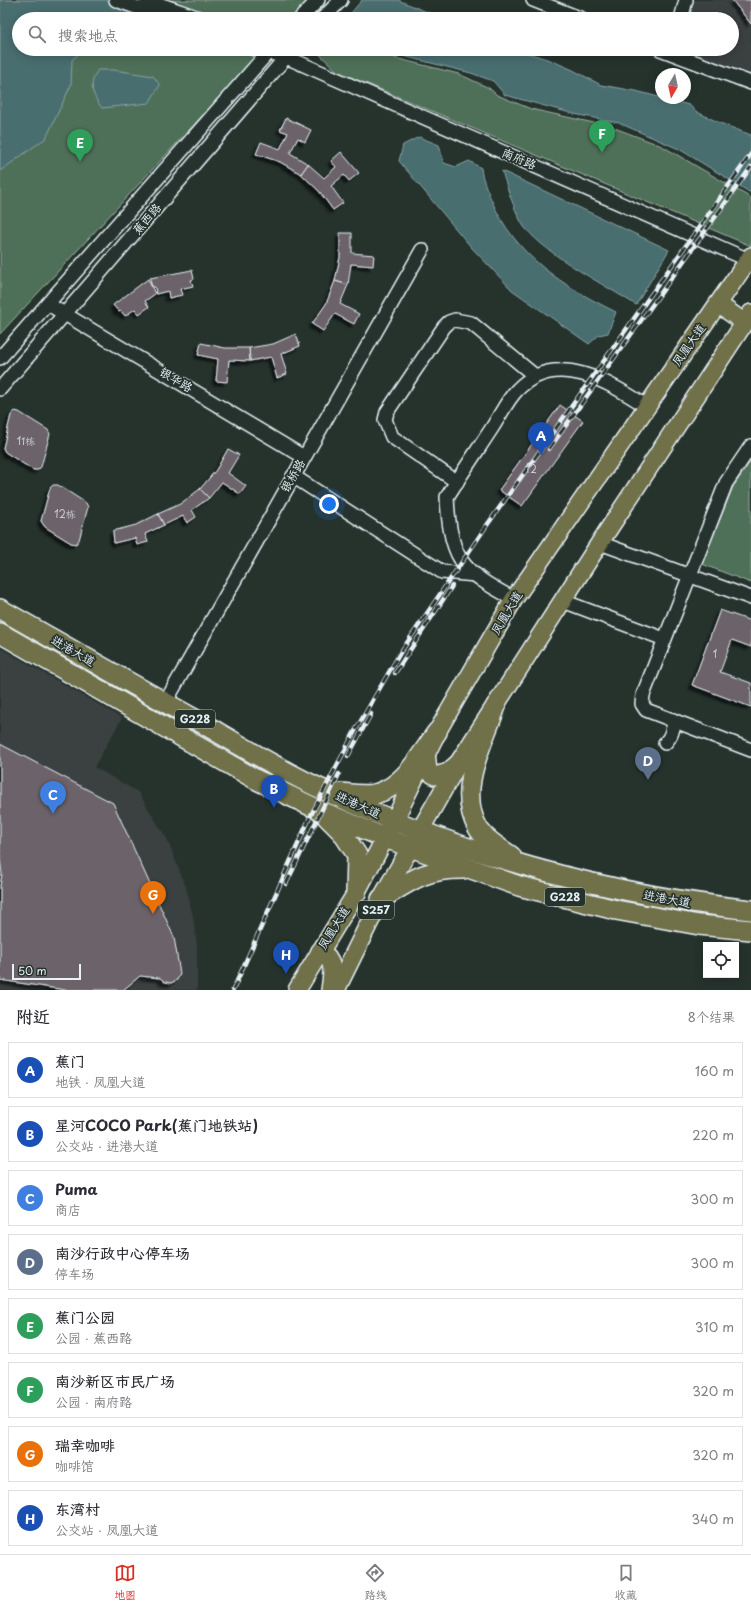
<!DOCTYPE html>
<html lang="zh">
<head>
<meta charset="utf-8">
<style>
  :root { --surface:#fff; --page:#f2f2f3; --text:#2b2b33; --muted:#7c7c81; --line:#e1e1e2; --accent:#d93025 }
  body { margin:0; font-family:"Playpen Sans","LXGW WenKai TC",sans-serif; background:var(--page); color:var(--text) }
  .controls { position:absolute; right:12px; bottom:12px; display:grid; overflow:hidden; border-radius:0px; box-shadow:0 2px 10px #0003 }
  .controls button { width:36px; height:36px; display:grid; place-items:center; padding:0; border:0; border-bottom:1px solid var(--line); background:var(--surface); color:var(--text); font:20px sans-serif }
  .compass { position:absolute; left:655px; top:68px; width:36px; height:36px; border-radius:50%; background:var(--surface); box-shadow:0 2px 10px #0003; rotate:189deg }
  .scale { position:absolute; left:12px; bottom:10px; width:69px; box-sizing:border-box; padding-left:4px; border:2px solid #e8f1f8; border-top:0; font-size:11px; line-height:14px; white-space:nowrap; color:#e8f1f8; -webkit-text-stroke:3px #26332d; paint-order:stroke }
  .you { position:absolute; left:329px; top:504px; width:14px; height:14px; margin:-10px; border:3px solid #fff; border-radius:50%; background:#1a73e8; box-shadow:0 0 0 6px #1a73e833 }
  .badge { display:grid; place-items:center; width:26px; height:26px; border-radius:50%; background:var(--accent); color:#fff; font-size:13px; font-weight:700 }
  .pin { position:absolute; translate:-50% -33px; filter:drop-shadow(0 1px 2px #0008) }
  .pin::after { content:''; position:absolute; top:21px; width:14px; height:12px; background:inherit; clip-path:polygon(0 0,100% 0,50% 100%) }
  .list { margin:0; padding:0; list-style:none }
  h2 { display:flex; justify-content:space-between; align-items:center; height:52px; margin:0; padding:0 16px; font-size:17px }
  h2 small { font-size:13px; font-weight:400; color:var(--muted) }
  .list li { display:grid; grid-template-columns:26px 1fr auto; gap:12px; align-items:center; box-sizing:border-box; height:56px; margin:0 8px 8px; padding:0 8px; border:1px solid var(--line); border-radius:0px }
  .list b { display:block; font-size:15px; white-space:nowrap }
  .list p { margin:0; font-size:13px; white-space:nowrap; color:var(--muted) }
  .list em { font-size:13px; font-style:normal; color:var(--muted) }
  .icon { flex:none; width:22px; height:22px; fill:none; stroke:currentColor; stroke-width:2; stroke-linecap:round; stroke-linejoin:round }
  .map { position:relative; flex:none; width:751px; height:990px; overflow:hidden }
  .search { position:absolute; background:var(--surface); box-shadow:0 2px 10px #0003; left:12px; right:12px; top:12px; height:44px; display:flex; align-items:center; gap:10px; box-sizing:border-box; padding:0 14px; border-radius:22px; color:var(--muted); font-size:15px }
  .sheet { height:564px; background:var(--surface) }
  nav { display:flex; justify-content:space-around; align-items:center; box-sizing:border-box; height:56px; border-top:1px solid var(--line); background:var(--surface); font-size:11px; color:var(--muted) }
  nav a { display:grid; justify-items:center; gap:2px }
  nav .on { color:var(--accent) }
  .map>svg:first-child { display:block }
  .built { fill:#3b413f }
  .green { fill:#4f6f58; stroke:#9cb0a8 }
  .water { fill:#4a6e6f; stroke:#89a2a6 }
  .building { fill:#6c636a; stroke:#e8f1f8; filter:url(#shadow) }
  .lines { fill:none; stroke-linecap:round; stroke-linejoin:round }
  .minor-casing { stroke:#e8f1f8; stroke-width:16 }
  .major-casing { stroke:#e8f1f8; stroke-width:20 }
  .highway-casing { stroke:#e8f1f8; stroke-width:22 }
  .minor { stroke:#26332d; stroke-width:13 }
  .major { stroke:#6f704a; stroke-width:17 }
  .highway { stroke:#6f704a; stroke-width:19 }
  .rail-casing { stroke:#e8f1f8; stroke-width:4.5 }
  .rail { stroke:#26332d; stroke-width:3; stroke-dasharray:9; stroke-linecap:butt }
  .labels { text-anchor:middle; stroke-width:3.5; stroke-linejoin:round; paint-order:stroke }
  .number-label { font-size:10px; fill:#c9ced4 }
  .shield { fill:#26332d; stroke:#aeb8bb; stroke-width:1 }
  .shield-label { font-size:11px; font-weight:bold; fill:#e8f1f8 }
  .street-label { font-size:12px; fill:#e8f1f8; stroke:#26332d }
</style>
</head>
<body>
<div class="map">
<svg width="751" height="990" viewBox="0 0 751 990">
  <defs>
    <filter id="shadow"><feDropShadow dx="-3.5" dy="3.5" stdDeviation="1" flood-color="#0009"/></filter>
  </defs>
  <rect width="100%" height="100%" fill="#26332d"/>
  <filter id="ink" filterUnits="userSpaceOnUse"><feTurbulence type="fractalNoise" baseFrequency=".025" numOctaves="2"/><feDisplacementMap in="SourceGraphic" scale="8" xChannelSelector="R" yChannelSelector="G"/><feConvolveMatrix kernelMatrix="1 2 1 2 8 2 1 2 1" color-interpolation-filters="sRGB"/></filter>
  <g filter="url(#ink)">
    <g class="built">
      <path d="M693 0H751V74L681 49H732V19H688Z"/>
      <path d="M0 648 122 718 94 767 138 792 167 839 187 890 193 917 197 945V990H0Z"/>
    </g>
    <g class="green">
      <path d="M0 0H310L292 19H19V49H264L0 334Z"/>
      <path d="M318 49H377L395 58 459 74 489 88 497 95 531 109 612 127 662 146 751 198V246L337 71 316 51Z"/>
      <path d="M751 461V583L702 564 733 487Z"/>
    </g>
    <g class="water">
      <path d="M0 0H153L140 19H19V49H84L72 60 71 85 46 138 0 171Z"/>
      <path d="M362 0H398L444 19H346Z"/>
      <path d="M386 49H515L550 60 573 70 601 85 636 91 689 105 697 112 720 123 751 135V193L679 149 619 123 574 114 505 95 493 81 471 73 403 56Z"/>
      <path d="M98 70H114L153 76 160 85 149 103 102 108C92 95 88 84 98 70Z"/>
      <path d="M419 137 439 145 444 163 456 167 469 161 481 168C482 179 487 189 491 199 515 256 563 286 616 312L608 333 599 335 589 344 512 290 471 247 399 161 403 145Z"/>
      <path d="M502 171 669 250 636 305C602 283 551 258 525 228 517 218 506 185 502 171Z"/>
    </g>
    <g class="building">
      <path d="M732 0H751V24Z"/>
      <path d="M286 118 311 130 305 142 298 138 290 153 308 164 301 174 280 162 256 154 261 142 280 149 288 133 280 130Z"/>
      <path d="M341 152 359 173 349 181 344 175 331 186 343 203 333 210 319 191 301 174 308 164 324 178 336 167 331 161Z"/>
      <path d="M340 233H352V253L374 255 373 266 351 264 348 285 335 281 340 257Z"/>
      <path d="M192 270 194 279 191 280 193 286 180 289 182 295 169 298 168 291 156 294 155 287H153L151 284 150 278Z"/>
      <path d="M148 279 155 294 145 301 149 307 139 314 135 309 125 316 121 311 119 312 113 305Z"/>
      <path d="M335 281 348 285 340 304 359 314 354 324 335 314 323 331 312 324 326 304Z"/>
      <path d="M296 334 300 346 281 354 287 374 277 378 271 357 250 361 249 348 273 344Z"/>
      <path d="M201 343 225 348H249L250 361 229 360 227 382 216 381 218 359 198 355Z"/>
      <path d="M560 405 583 421 522 506 499 490Z"/>
      <path d="M15 411 19 412 48 430 50 434 41 467 38 470H33L5 452 3 448 11 415Z"/>
      <path d="M228 449 239 455 228 473 246 486 240 494 222 482 209 498 200 489 216 470Z"/>
      <path d="M53 485H58L86 503 88 507 79 540 76 544 71 543 45 527 41 521 50 488Z"/>
      <path d="M200 489 209 498 192 510 196 517 187 523 183 516 164 525 158 514 180 504Z"/>
      <path d="M158 514 164 525 145 534 148 542 137 545 135 538 114 543 113 531 136 525Z"/>
      <path d="M720 610 751 621V647L732 640 720 672 751 683V707L692 685Z"/>
      <path d="M0 744 113 803 174 937 180 974 177 980 171 983 165 982 160 978 140 976 123 990H65L0 980V886L2 874 0 858Z"/>
    </g>
    <g class="lines">
      <defs>
        <g id="minor">
          <path d="M116 0 169 19"/>
          <path d="M147 0 202 19"/>
          <path d="M533 0 582 19"/>
          <path d="M300 19 318 0"/>
          <path d="M322 19 341 0"/>
          <path d="M681 19 686 0"/>
          <path d="M254 49 286 57 751 261"/>
          <path d="M660 49 751 83"/>
          <path d="M48 304 304 457"/>
          <path d="M0 358 271 49"/>
          <path d="M0 389 293 49"/>
          <path d="M751 446 726 483 643 695 642 704 646 710 751 750"/>
          <path d="M293 476 442 572 476 575"/>
          <path d="M457 482 392 437 385 420 387 412 444 327 449 322 455 320 471 323 535 376"/>
          <path d="M600 543 751 598"/>
          <path d="M514 599C496 589 473 578 461 560 450 543 448 517 447 497 462 473 477 451 492 428 500 416 507 400 517 390 556 349 610 383 646 406"/>
          <path d="M563 601 664 639"/>
          <path d="M165 703 422 250"/>
          <path d="M665 743C672 736 674 729 673 720"/>
        </g>
        <g id="major">
          <path d="M718 304 745 323"/>
          <path d="M426 752 428 771 435 776 448 772 457 764"/>
          <path d="M320 951C336 959 332 975 330 990"/>
          <path d="M297 990 356 893 394 821 437 732 514 599 751 256"/>
          <path d="M336 990 381 899 459 762 608 530 751 313"/>
        </g>
        <g id="highway">
          <path d="M0 609C67 647 133 685 200 722 243 747 285 773 330 793 462 854 606 894 751 910"/>
          <path d="M0 633 255 779 321 811 385 838 519 886 616 910 699 925 751 930"/>
          <path d="M496 706C483 743 456 790 478 828 485 840 500 848 511 856"/>
          <path d="M341 793C352 794 367 797 378 793 405 785 421 754 437 732"/>
          <path d="M327 817 342 832 357 855 356 893"/>
          <path d="M381 899C412 880 424 869 463 869"/>
        </g>
      </defs>
      <use href="#minor" class="minor-casing"/>
      <use href="#major" class="major-casing"/>
      <use href="#highway" class="highway-casing"/>
      <use href="#minor" class="minor"/>
      <use href="#major" class="major"/>
      <use href="#highway" class="highway"/>
      <defs>
        <g id="rail">
          <path d="M549 449 751 167"/>
          <path d="M395 673 452 586"/>
          <path d="M348 756 371 714"/>
          <path d="M286 884 339 774"/>
          <path d="M233 990 311 815 355 731 400 653 485 528 751 154"/>
        </g>
      </defs>
      <use href="#rail" class="rail-casing"/>
      <use href="#rail" class="rail"/>
    </g>
  </g>
  <g class="labels">
    <g class="number-label">
      <text x="26" y="445">11栋</text>
      <text x="531" y="473">12</text>
      <text x="65" y="518">12栋</text>
      <text x="715" y="658">1</text>
    </g>
    <g class="shield">
      <rect x="175" y="710" width="40" height="18" rx="3"/>
      <rect x="545" y="888" width="40" height="18" rx="3"/>
      <rect x="358" y="901" width="36" height="18" rx="3"/>
    </g>
    <g class="shield-label">
      <text x="195" y="723">G228</text>
      <text x="565" y="901">G228</text>
      <text x="376" y="914">S257</text>
    </g>
    <g class="street-label">
      <text transform="translate(519 159) rotate(23)" y="4">南府路</text>
      <text transform="translate(147 219) rotate(-49)" y="4">蕉西路</text>
      <text transform="translate(689 345) rotate(-55)" y="4">凤凰大道</text>
      <text transform="translate(176 380) rotate(31)" y="4">银华路</text>
      <text transform="translate(293 476) rotate(-60)" y="4">银桥路</text>
      <text transform="translate(507 613) rotate(-59)" y="4">凤凰大道</text>
      <text transform="translate(73 651) rotate(30)" y="4">进港大道</text>
      <text transform="translate(358 805) rotate(24)" y="4">进港大道</text>
      <text transform="translate(667 899) rotate(10)" y="4">进港大道</text>
      <text transform="translate(334 928) rotate(-58)" y="4">凤凰大道</text>
    </g>
  </g>
</svg>
<div class="controls">
<button><svg class="icon" aria-label="locate" viewBox="0 0 24 24"><circle cx="12" cy="12" r="6"/><path d="M12 2v4M12 18v4M2 12h4M18 12h4"/></svg></button>
</div>
<svg class="compass" viewBox="-18 -18 36 36"><path d="M0-13l5 13h-10z" fill="#e53935"/><path d="M0 13l5-13h-10z" fill="#7c7c81"/></svg>
<div class="scale">50 m</div>
<div class="you"></div>
<div class="pin badge" style="left:541px;top:455px;background:#1a4fb4">A</div>
<div class="pin badge" style="left:274px;top:808px;background:#1a4fb4">B</div>
<div class="pin badge" style="left:53px;top:814px;background:#3f7fe0">C</div>
<div class="pin badge" style="left:648px;top:780px;background:#5c6f8a">D</div>
<div class="pin badge" style="left:80px;top:162px;background:#2e9e5b">E</div>
<div class="pin badge" style="left:602px;top:153px;background:#2e9e5b">F</div>
<div class="pin badge" style="left:153px;top:914px;background:#e8710a">G</div>
<div class="pin badge" style="left:286px;top:974px;background:#1a4fb4">H</div>
<div class="search"><svg class="icon" aria-label="search" viewBox="0 0 24 24"><circle cx="10" cy="10" r="6"/><path d="M15 15l6 6"/></svg>搜索地点</div>
</div>
<section class="sheet">
<h2>附近<small>8个结果</small></h2>
<ul class="list">
<li><span class="badge" style="background:#1a4fb4">A</span><div><b>蕉门</b><p>地铁 · 凤凰大道</p></div><em>160 m</em></li>
<li><span class="badge" style="background:#1a4fb4">B</span><div><b>星河COCO Park(蕉门地铁站)</b><p>公交站 · 进港大道</p></div><em>220 m</em></li>
<li><span class="badge" style="background:#3f7fe0">C</span><div><b>Puma</b><p>商店</p></div><em>300 m</em></li>
<li><span class="badge" style="background:#5c6f8a">D</span><div><b>南沙行政中心停车场</b><p>停车场</p></div><em>300 m</em></li>
<li><span class="badge" style="background:#2e9e5b">E</span><div><b>蕉门公园</b><p>公园 · 蕉西路</p></div><em>310 m</em></li>
<li><span class="badge" style="background:#2e9e5b">F</span><div><b>南沙新区市民广场</b><p>公园 · 南府路</p></div><em>320 m</em></li>
<li><span class="badge" style="background:#e8710a">G</span><div><b>瑞幸咖啡</b><p>咖啡馆</p></div><em>320 m</em></li>
<li><span class="badge" style="background:#1a4fb4">H</span><div><b>东湾村</b><p>公交站 · 凤凰大道</p></div><em>340 m</em></li>
</ul>
</section>
<nav>
<a class="on"><svg class="icon" aria-label="map" viewBox="0 0 24 24"><path d="M3 6l6-2 6 2 6-2v14l-6 2-6-2-6 2zM9 4v14M15 6v14"/></svg>地图</a>
<a><svg class="icon" aria-label="directions" viewBox="0 0 24 24"><path d="M12 3l9 9-9 9-9-9zM9 14v-3h6M13 9l2 2-2 2"/></svg>路线</a>
<a><svg class="icon" aria-label="saved" viewBox="0 0 24 24"><path d="M7 4h10v16l-5-4-5 4z"/></svg>收藏</a>
</nav>
</body>
</html>
